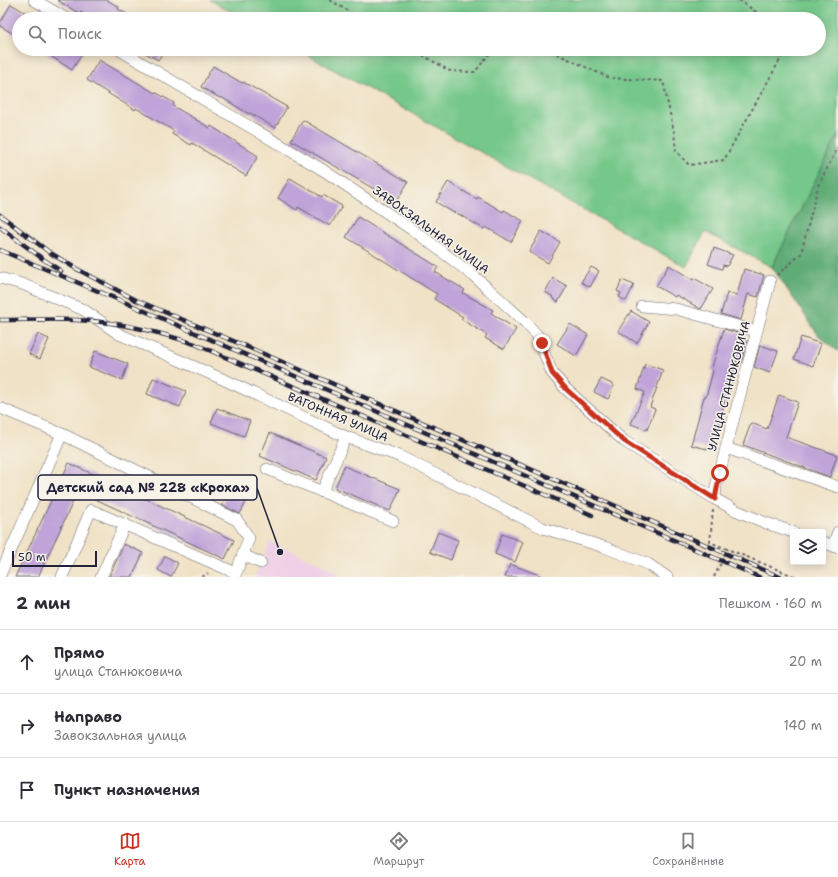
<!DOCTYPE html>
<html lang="ru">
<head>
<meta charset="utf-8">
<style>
  :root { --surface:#fff; --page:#f2f2f3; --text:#2b2b33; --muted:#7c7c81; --line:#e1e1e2; --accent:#c8321e }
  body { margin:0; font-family:"Shantell Sans",sans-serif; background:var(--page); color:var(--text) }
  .controls { position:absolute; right:12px; bottom:12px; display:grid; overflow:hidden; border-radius:4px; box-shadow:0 2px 10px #0003 }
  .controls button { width:36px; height:36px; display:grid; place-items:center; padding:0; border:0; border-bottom:1px solid var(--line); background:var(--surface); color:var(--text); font:20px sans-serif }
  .scale { position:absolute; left:12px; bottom:10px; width:85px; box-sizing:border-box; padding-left:4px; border:2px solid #22223b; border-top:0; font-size:11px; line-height:14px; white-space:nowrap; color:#22223b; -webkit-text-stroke:3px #f7f3e8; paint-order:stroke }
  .stop { position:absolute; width:12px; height:12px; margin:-9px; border:3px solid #c8321e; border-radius:50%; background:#fff }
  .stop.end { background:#c8321e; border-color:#fff; box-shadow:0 1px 4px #0008 }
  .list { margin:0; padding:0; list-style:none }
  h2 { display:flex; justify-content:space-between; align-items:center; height:52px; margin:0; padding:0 16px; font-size:17px }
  h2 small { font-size:13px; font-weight:400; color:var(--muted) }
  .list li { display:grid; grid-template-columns:26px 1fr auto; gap:12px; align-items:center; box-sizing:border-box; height:64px; padding:0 16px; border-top:1px solid var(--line) }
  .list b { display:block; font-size:15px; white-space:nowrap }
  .list p { margin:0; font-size:13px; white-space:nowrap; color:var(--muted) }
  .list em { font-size:13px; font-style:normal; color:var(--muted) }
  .icon { flex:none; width:22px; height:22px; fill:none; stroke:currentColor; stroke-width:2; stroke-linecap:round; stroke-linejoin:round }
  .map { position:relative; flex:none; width:838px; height:577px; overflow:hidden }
  .search { position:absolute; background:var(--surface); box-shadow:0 2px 10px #0003; left:12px; right:12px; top:12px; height:44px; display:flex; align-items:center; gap:10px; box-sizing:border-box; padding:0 14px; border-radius:22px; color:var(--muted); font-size:15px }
  .sheet { height:244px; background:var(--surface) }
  nav { display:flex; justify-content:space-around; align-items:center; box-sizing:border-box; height:56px; border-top:1px solid var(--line); background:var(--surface); font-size:11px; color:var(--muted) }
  nav a { display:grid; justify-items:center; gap:2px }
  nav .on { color:var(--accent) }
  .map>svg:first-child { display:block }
  .built { fill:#efd0e6 }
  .green { fill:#74c78a; stroke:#4b7462 }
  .forest { fill:#5fac76; stroke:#406758 }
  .building { fill:#bfa3d9 }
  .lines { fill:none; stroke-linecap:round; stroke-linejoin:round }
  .minor-casing { stroke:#6a656c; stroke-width:12 }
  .path { stroke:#6a656c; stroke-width:2; stroke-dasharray:3 3; stroke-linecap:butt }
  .minor { stroke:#fff; stroke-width:11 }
  .rail-casing { stroke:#22223b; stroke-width:4.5 }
  .rail { stroke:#f7f3e8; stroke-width:3; stroke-dasharray:9; stroke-linecap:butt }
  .route { stroke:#c8321e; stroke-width:5 }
  .labels { text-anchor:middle; stroke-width:3; stroke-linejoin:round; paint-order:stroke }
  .street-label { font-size:12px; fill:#22223b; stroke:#f7f3e8 }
  .leader { fill:none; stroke:#22223b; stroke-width:1.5 }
  .callout-dot { fill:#22223b; stroke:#f7f3e8; stroke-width:1.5 }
  .callout { fill:#f7f3e8; stroke:#22223b; stroke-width:1.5 }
  .callout-label { font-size:13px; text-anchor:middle; font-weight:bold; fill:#22223b }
</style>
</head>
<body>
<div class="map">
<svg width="838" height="577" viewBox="0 0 838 577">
  <rect width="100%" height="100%" fill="#f7f3e8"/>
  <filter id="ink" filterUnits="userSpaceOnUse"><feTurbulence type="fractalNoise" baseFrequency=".025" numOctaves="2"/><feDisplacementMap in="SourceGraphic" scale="8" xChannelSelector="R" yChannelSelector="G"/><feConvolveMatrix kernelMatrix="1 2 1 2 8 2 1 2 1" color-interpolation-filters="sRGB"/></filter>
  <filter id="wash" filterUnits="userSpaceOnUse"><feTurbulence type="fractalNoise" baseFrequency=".012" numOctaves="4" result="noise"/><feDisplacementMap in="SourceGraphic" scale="16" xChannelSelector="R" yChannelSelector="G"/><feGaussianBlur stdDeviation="0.9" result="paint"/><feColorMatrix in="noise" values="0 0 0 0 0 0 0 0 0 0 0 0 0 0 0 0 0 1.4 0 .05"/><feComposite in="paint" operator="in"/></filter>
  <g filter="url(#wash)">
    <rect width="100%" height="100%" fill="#f0e2c6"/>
    <path class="built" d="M270 541 336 571 337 577H255Z"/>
    <path class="green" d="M210 0H838V135L772 267 705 232 686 267 297 49H819V19H244Z"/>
    <path class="forest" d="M838 135V351L819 336 772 267Z"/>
    <g id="blocks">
      <g class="building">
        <path d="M57 0H107L119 7 118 9 136 19H92L81 12 80 14Z"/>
        <path d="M11 4 36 19H19V37L0 26V23Z"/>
        <path d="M40 49H85L72 70Z"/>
        <path d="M138 49H165L158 60Z"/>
        <path d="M99 60 155 93V92L174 103 173 106 210 128 211 126 258 156 246 176 192 143 191 145 172 134 174 131 136 108 135 110 87 80Z"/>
        <path d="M213 66 242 83 243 82 287 107 275 128 250 113 249 114 221 97 220 98 201 87Z"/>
        <path d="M303 120 408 182 396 202 291 140Z"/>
        <path d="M290 178 322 197 323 195 342 206 330 226 298 207 297 210 278 198Z"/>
        <path d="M448 182 477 199 478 197 503 212 504 210 523 221 511 242 486 227 484 229 455 212 454 213 436 202Z"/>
        <path d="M358 217 438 267 435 272 465 290 463 293 493 310 491 313 516 329 504 349 485 338 487 335 461 319 463 317 434 299 437 294 346 237Z"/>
        <path d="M541 231 560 242 548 263 529 252Z"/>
        <path d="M714 248 733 255 727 266 723 265 722 269 708 264Z"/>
        <path d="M669 265 693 280 694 278 713 289 701 309 697 307 676 295 675 297 656 286Z"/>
        <path d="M591 267 599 271 590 287 581 282Z"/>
        <path d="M744 269 764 275 758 297 748 294 741 320 721 314 727 293 737 295Z"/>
        <path d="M553 278 567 286 558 302 553 299 552 296 545 292Z"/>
        <path d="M622 280 634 285 626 301 619 297 621 293 617 291Z"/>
        <path d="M631 311 649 322 637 343 618 331Z"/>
        <path d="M570 324 588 335 576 356 557 344Z"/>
        <path d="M724 329 744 335 743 339 747 340 741 363 736 361 731 379 732 380 726 402 725 401 711 450 691 445 704 397H706L713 371 711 370Z"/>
        <path d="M38 334 49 339 40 359 29 354Z"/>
        <path d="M801 337 821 344 813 366 794 359Z"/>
        <path d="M760 345 778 351 770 373 754 367Z"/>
        <path d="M95 351 128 364 122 380 89 367Z"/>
        <path d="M645 364 663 370 650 407 655 409 647 430 631 424 645 392 637 389Z"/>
        <path d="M153 378 186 391 180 407 147 394Z"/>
        <path d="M601 379 614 385 608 399 594 392Z"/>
        <path d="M779 395 798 402 786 437 837 455 830 477 743 445 751 423 767 429Z"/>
        <path d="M217 408 250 421 244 436 211 423Z"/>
        <path d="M270 433 326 457 316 480 260 456Z"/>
        <path d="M69 463 234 540 225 559 78 491 38 577H15Z"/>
        <path d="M344 466 400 489 390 511 335 488Z"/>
        <path d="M228 494 246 502 240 514 222 505Z"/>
        <path d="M438 532 458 540 451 560 430 552Z"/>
        <path d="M502 534 523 542 515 562 495 554Z"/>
        <path d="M124 544 143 553 132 577H109Z"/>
        <path d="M165 556 178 563 171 577 158 570Z"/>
        <path d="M510 564 542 576V577H505Z"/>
      </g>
    </g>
  </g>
  <g filter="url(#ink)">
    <use href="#blocks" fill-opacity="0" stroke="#6a656c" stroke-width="1"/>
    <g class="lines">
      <defs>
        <g id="minor">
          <path d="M34 0 67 19"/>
          <path d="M118 49 323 170 420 235 474 276 525 322 537 335 552 373 566 389 624 441 715 499 735 510 766 523 793 532"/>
          <path d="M0 278 22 284 84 310 119 334 227 381 346 437 399 456 543 528 604 547 648 564 667 577"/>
          <path d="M642 306 676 309 756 331"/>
          <path d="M0 408 62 434 237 520 249 538 236 573 91 510 62 577"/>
          <path d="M726 448 838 487"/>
          <path d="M267 469 393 521"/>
          <path d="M322 492 346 437"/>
          <path d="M715 499 716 486 770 281"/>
          <path d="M823 542 838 548"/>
          <path d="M833 545 838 532"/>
          <path d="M243 555 261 563"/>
          <path d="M0 575 62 434"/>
          <path d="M101 577 125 524"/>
        </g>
      </defs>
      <use href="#minor" class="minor-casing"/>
      <g class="path">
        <path d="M330 0 361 19"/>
        <path d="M739 0 766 19"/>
        <path d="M412 49 450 71 475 72 493 49"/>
        <path d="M546 49 610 78 663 81 674 132 676 151 689 165 724 160 786 49"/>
        <path d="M777 275 801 254 818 186 838 147"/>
        <path d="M713 510 710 542 796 577"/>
        <path d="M202 577 208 573"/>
        <path d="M714 577 728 549"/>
      </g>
      <use href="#minor" class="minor"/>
      <defs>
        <g id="rail">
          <path d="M0 215 49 252 75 268 136 300 250 348 780 577"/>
          <path d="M0 227 43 259 61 271"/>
          <path d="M0 250 124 302 759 577"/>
          <path d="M0 320C34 320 67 318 101 322 133 325 164 334 195 344L592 515"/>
        </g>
      </defs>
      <use href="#rail" class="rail-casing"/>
      <use href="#rail" class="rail"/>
    </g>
  </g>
  <g class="lines" filter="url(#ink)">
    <path class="route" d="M542 343 552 373 566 389 624 441 715 499 720 473"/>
  </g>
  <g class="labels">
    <g class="street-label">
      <text transform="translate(431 230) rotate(36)" y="4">ЗАВОКЗАЛЬНАЯ УЛИЦА</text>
      <text transform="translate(729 386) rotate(-75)" y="4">УЛИЦА СТАНЮКОВИЧА</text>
      <text transform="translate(338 417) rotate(23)" y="4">ВАГОННАЯ УЛИЦА</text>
    </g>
  </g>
  <path class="leader" d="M280 552L257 488"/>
  <circle class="callout-dot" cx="280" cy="552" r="4"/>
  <rect class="callout" x="38" y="475" width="219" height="25" rx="4"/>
  <g class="callout-label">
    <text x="148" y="492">Детский сад № 228 «Кроха»</text>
  </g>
</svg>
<div class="controls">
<button><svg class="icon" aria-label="layers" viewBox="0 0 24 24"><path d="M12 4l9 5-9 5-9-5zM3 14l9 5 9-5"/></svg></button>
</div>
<div class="scale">50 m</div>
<div class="stop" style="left:720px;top:473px"></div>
<div class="stop end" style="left:542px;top:343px"></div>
<div class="search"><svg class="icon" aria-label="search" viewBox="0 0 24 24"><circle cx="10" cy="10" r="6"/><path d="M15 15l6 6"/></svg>Поиск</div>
</div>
<section class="sheet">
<h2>2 мин<small>Пешком · 160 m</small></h2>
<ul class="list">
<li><svg class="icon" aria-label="ahead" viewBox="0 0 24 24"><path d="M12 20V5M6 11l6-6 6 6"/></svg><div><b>Прямо</b><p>улица Станюковича</p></div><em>20 m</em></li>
<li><svg class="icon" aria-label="right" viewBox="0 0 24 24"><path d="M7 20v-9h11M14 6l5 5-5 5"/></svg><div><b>Направо</b><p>Завокзальная улица</p></div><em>140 m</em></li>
<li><svg class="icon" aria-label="arrive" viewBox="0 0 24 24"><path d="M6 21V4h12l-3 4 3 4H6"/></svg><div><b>Пункт назначения</b></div></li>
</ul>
</section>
<nav>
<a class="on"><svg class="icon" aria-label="map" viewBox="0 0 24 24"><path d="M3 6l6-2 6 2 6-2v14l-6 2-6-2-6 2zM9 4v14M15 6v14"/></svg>Карта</a>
<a><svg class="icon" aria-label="directions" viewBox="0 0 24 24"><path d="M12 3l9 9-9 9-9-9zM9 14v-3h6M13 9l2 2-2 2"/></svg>Маршрут</a>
<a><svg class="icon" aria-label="saved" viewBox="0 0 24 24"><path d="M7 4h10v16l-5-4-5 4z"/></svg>Сохранённые</a>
</nav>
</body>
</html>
